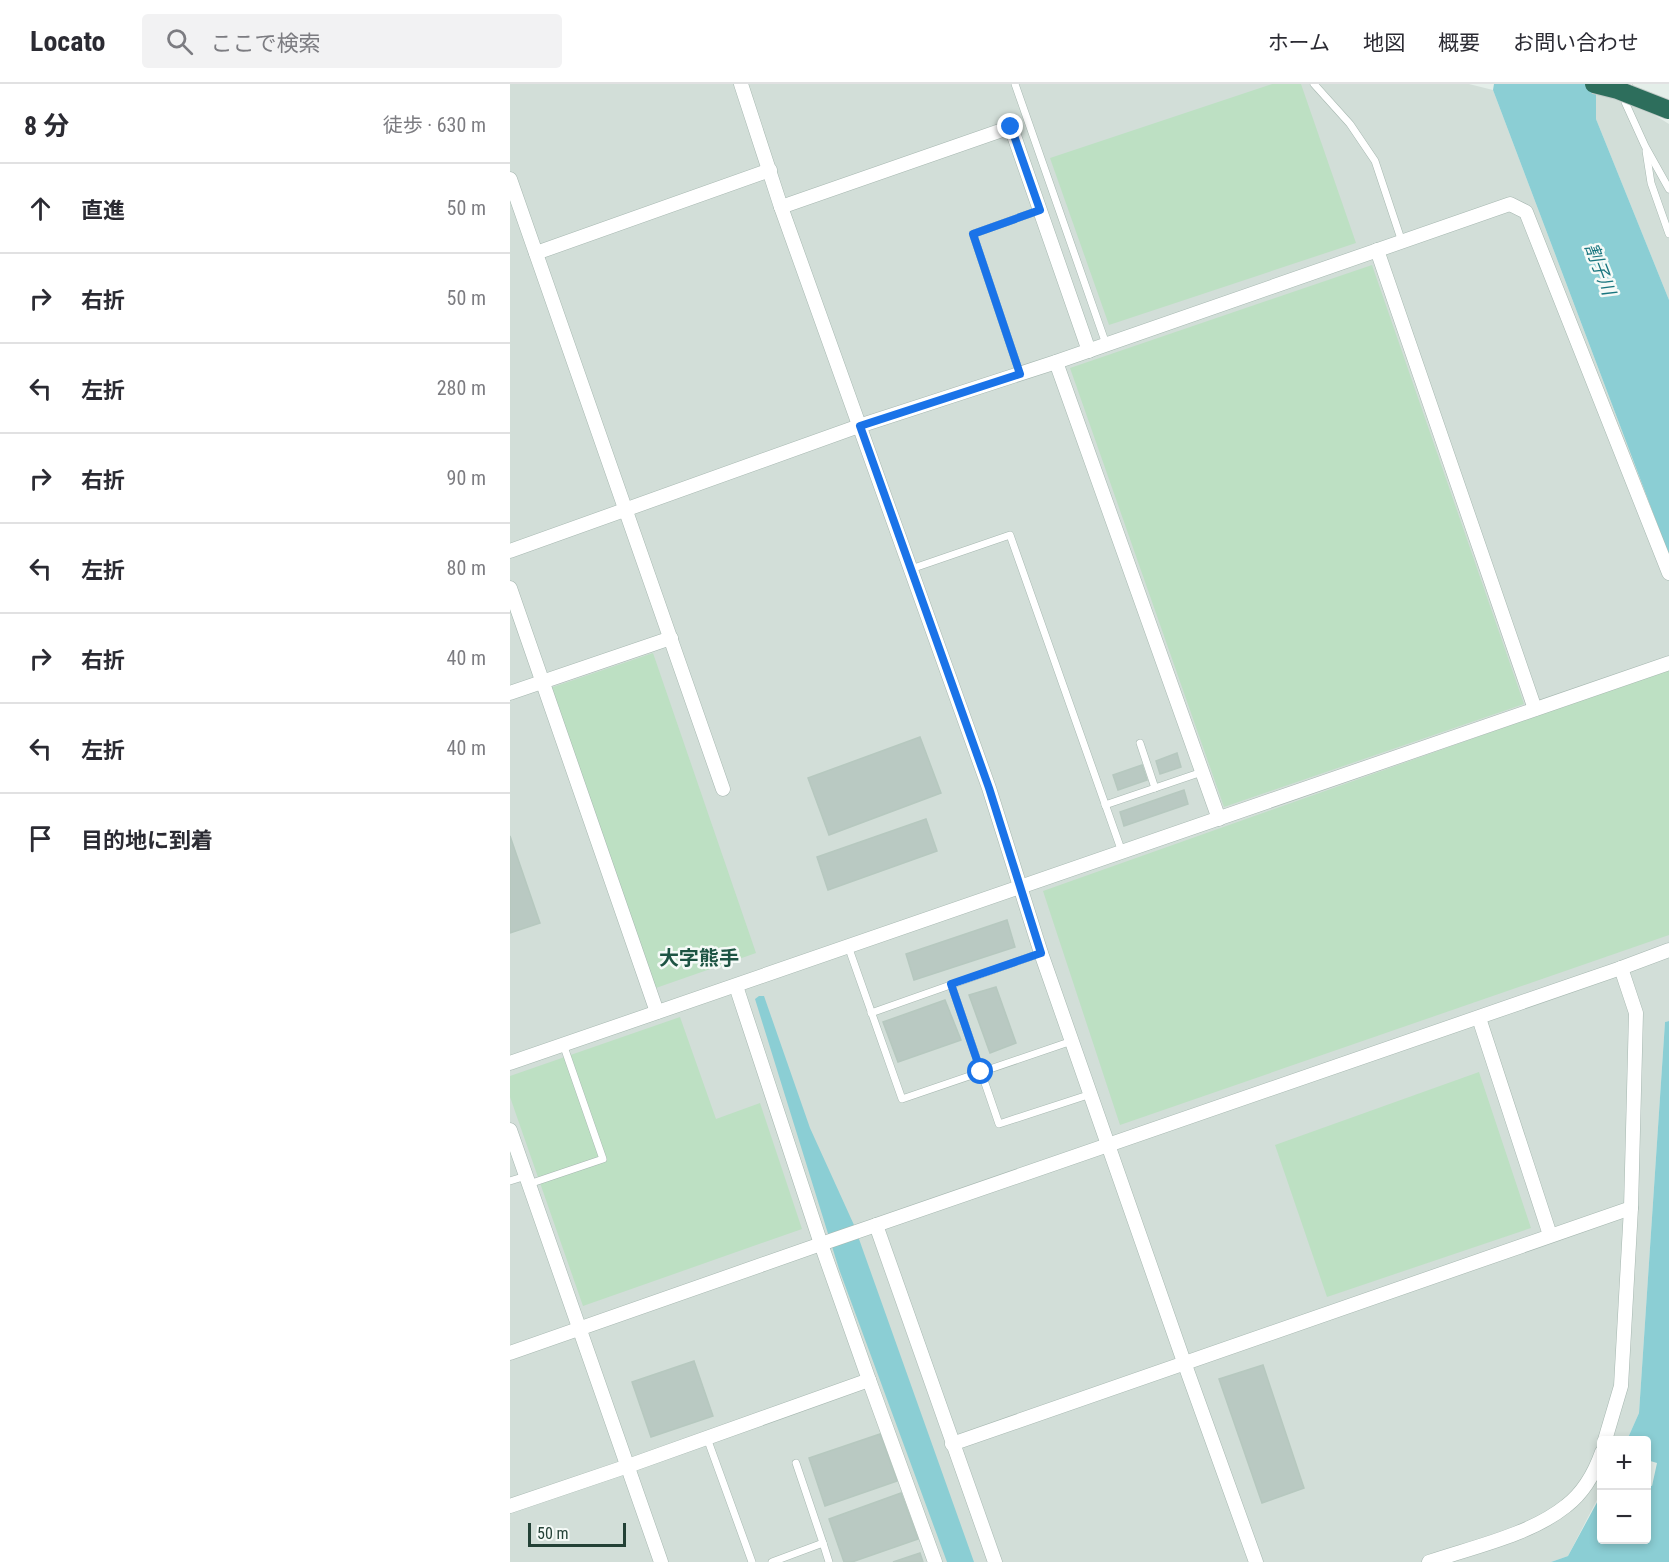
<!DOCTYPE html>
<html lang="ja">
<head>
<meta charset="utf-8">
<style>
  :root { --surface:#fff; --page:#f2f2f3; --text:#2b2b33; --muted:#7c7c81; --line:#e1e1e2 }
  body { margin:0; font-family:"Roboto Condensed","Noto Sans JP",sans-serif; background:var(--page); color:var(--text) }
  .controls { position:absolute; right:18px; bottom:18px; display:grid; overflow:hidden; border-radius:6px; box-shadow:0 3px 9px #0003 }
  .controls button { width:54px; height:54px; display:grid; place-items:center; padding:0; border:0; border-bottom:2px solid var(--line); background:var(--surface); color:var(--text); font:30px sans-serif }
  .scale { position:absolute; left:18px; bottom:15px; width:98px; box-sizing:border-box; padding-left:6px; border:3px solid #234136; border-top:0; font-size:16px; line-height:21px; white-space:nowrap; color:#234136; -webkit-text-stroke:4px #f5faf7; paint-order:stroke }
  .stop { position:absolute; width:18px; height:18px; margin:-14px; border:4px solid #1a73e8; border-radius:50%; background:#fff }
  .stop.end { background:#1a73e8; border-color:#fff; box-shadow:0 2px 6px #0008 }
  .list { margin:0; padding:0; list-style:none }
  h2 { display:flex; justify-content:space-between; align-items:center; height:78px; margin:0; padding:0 24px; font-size:26px }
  h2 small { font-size:20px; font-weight:400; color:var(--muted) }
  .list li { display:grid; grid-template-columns:39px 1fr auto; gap:18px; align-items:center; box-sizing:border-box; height:90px; padding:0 24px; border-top:2px solid var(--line) }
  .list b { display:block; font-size:22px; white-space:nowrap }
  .list em { font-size:20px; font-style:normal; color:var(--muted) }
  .icon { flex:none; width:33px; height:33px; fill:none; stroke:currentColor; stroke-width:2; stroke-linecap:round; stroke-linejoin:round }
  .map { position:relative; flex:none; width:1159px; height:1478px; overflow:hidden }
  header { display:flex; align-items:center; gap:36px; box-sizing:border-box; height:84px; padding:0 30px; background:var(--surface); border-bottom:2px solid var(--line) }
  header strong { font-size:28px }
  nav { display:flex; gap:33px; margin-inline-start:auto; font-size:21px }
  .search { width:420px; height:54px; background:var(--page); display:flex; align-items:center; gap:15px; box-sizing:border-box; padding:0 21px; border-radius:6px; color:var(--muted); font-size:22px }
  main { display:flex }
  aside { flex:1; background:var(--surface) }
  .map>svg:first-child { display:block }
  .built { fill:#d2ded8 }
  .green { fill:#bde0c3 }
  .water { fill:#8bced4 }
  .building { fill:#b9c9c2; stroke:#b6c8bf; stroke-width:1.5 }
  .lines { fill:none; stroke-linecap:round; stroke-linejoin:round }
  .service-casing { stroke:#a6b7b0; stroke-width:8 }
  .minor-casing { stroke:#a6b7b0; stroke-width:15 }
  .service { stroke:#fff; stroke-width:7 }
  .minor { stroke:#fff; stroke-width:14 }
  .motorway-bridge-casing { stroke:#c1cac7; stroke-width:20; stroke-linecap:butt }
  .motorway-bridge { stroke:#2d6e5c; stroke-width:18 }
  .route { stroke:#1a73e8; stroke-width:8 }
  .labels { text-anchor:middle; stroke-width:5; stroke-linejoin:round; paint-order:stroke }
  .water-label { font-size:18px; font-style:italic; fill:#1a767f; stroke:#f5faf7 }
  .quarter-label { font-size:20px; font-weight:bold; fill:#1d5443; stroke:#f5faf7 }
</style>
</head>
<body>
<header>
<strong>Locato</strong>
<div class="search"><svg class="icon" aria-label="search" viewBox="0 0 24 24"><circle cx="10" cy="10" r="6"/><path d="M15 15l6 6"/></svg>ここで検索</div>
<nav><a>ホーム</a><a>地図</a><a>概要</a><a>お問い合わせ</a></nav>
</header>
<main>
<aside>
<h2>8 分<small>徒歩 · 630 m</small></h2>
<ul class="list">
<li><svg class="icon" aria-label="ahead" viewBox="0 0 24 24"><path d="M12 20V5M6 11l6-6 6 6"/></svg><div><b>直進</b></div><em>50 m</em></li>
<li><svg class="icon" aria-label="right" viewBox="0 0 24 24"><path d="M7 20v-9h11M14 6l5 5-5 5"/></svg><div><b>右折</b></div><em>50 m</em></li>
<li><svg class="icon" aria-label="left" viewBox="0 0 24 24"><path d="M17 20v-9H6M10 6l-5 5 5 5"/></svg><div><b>左折</b></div><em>280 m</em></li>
<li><svg class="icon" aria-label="right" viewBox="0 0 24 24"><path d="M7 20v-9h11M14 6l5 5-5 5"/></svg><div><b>右折</b></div><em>90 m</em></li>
<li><svg class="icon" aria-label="left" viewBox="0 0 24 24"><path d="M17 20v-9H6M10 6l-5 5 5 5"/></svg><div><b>左折</b></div><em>80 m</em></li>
<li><svg class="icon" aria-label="right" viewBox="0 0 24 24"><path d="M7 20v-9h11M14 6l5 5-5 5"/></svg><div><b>右折</b></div><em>40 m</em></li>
<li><svg class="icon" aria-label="left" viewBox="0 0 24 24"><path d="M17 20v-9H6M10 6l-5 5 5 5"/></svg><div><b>左折</b></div><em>40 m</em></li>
<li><svg class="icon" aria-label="arrive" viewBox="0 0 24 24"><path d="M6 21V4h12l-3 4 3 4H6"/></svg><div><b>目的地に到着</b></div></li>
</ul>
</aside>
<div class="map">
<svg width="1159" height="1478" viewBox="0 0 1159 1478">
  <rect width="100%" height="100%" fill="#e4eee9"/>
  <g class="built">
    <path d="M0 0H959L983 6 1159 471V937L1155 938 1129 1329 1117 1356H1092L1091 1408 1058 1472 1041 1478H0Z"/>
    <path d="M1086 6 1138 27 1159 40V216L1086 35Z"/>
  </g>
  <g class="green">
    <path d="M762 0H791L846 159 599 241 540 74Z"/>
    <path d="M862 181 1014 620 714 723 560 284Z"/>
    <path d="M143 569 246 869 143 905 40 604Z"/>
    <path d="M1159 585V851L610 1041 533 807Z"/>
    <path d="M170 933 206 1035 250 1019 292 1145 73 1222 0 1013V992Z"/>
    <path d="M969 988 1021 1144 817 1213 765 1061Z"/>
  </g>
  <g class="water">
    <path d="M984 0H1086V35L1159 216V471L983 6Z"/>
    <path d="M249 912H254L300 1044 344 1141 464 1478H437L329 1185 245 915Z"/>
    <path d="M1159 937V1478H1041L1058 1472 1091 1411 1092 1456H1136L1138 1415 1137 1411H1139L1141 1405 1137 1404V1401L1142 1402 1147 1379 1137 1376 1136 1356H1117L1129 1329 1155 938Z"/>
  </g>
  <g class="building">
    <path d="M410 653 431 709 319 751 298 694Z"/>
    <path d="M667 669 671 683 650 690 646 677Z"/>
    <path d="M632 681 637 696 608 706 603 691Z"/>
    <path d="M674 706 678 720 614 742 610 728Z"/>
    <path d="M416 735 427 767 318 806 307 773Z"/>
    <path d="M0 752 30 839 0 849Z"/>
    <path d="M497 836 505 863 404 896 396 870Z"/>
    <path d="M486 903 506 959 480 969 459 911Z"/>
    <path d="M435 916 451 956 388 978 373 938Z"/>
    <path d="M184 1277 203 1332 141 1353 122 1298Z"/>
    <path d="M753 1281 794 1404 752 1419 709 1295Z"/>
    <path d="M370 1350 387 1397 315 1422 299 1374Z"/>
    <path d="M391 1409 408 1455 342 1478H334L319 1435Z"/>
    <path d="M410 1469 413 1478H383Z"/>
  </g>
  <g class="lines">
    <defs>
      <g id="service">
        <path d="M505 0 596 260"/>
        <path d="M804 0 840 40 865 77 892 158"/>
        <path d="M1119 0 1115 18 1135 62 1159 105"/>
        <path d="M1136 67 1141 99 1159 150"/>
        <path d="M510 290 463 150 530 126"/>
        <path d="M401 485 500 451 612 768"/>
        <path d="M630 659 645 704"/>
        <path d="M595 721 692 688"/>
        <path d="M338 862 392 1015 562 957"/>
        <path d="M441 900 489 1040 581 1010"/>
        <path d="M361 929 531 869"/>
        <path d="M0 1097 16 1092"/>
        <path d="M19 1100 93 1075 53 960"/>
        <path d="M197 1354 242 1478"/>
        <path d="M286 1379 313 1459"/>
        <path d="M262 1478 313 1459 319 1478"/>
      </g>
      <g id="minor">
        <path d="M231 0 271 123 479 704 531 869 674 1278 746 1478"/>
        <path d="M0 95 213 705"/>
        <path d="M271 123 501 43 579 267"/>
        <path d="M867 166 1025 625"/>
        <path d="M26 169 260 86"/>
        <path d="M546 278 709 735"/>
        <path d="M0 467 349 342 546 278 1000 120 1016 128 1159 489"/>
        <path d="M0 504 147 928"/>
        <path d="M0 609 161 554"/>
        <path d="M969 934 1040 1151"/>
        <path d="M0 979 1159 579"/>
        <path d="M0 1046 151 1478"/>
        <path d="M366 1141 485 1478"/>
        <path d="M0 1269 311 1160 1111 884 1159 866"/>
        <path d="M359 1296 425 1478"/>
        <path d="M1095 1356 1111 1302 1121 1124 1126 929 1111 884"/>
        <path d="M442 1360 1121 1124"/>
        <path d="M0 1422 118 1382 359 1296 311 1160 226 902"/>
        <path d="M919 1478C963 1463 1020 1451 1056 1422 1073 1409 1085 1388 1092 1368"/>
      </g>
    </defs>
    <use href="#service" class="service-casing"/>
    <use href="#minor" class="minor-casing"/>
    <use href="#service" class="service"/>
    <use href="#minor" class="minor"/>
    <defs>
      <path id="motorway-bridge" d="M1084 0 1108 6 1159 26"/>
    </defs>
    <use href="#motorway-bridge" class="motorway-bridge-casing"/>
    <use href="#motorway-bridge" class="motorway-bridge"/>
  </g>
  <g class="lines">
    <path class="route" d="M471 988 441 900 531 869 479 704 350 342 510 290 463 150 530 126 501 43"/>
  </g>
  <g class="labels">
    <g class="water-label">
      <text transform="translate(1090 185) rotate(69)" y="6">割子川</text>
    </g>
    <g class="quarter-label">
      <text x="189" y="881">大字熊手</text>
    </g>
  </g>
</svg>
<div class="controls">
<button>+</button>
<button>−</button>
</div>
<div class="scale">50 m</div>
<div class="stop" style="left:471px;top:988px"></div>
<div class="stop end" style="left:501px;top:43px"></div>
</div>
</main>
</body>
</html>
